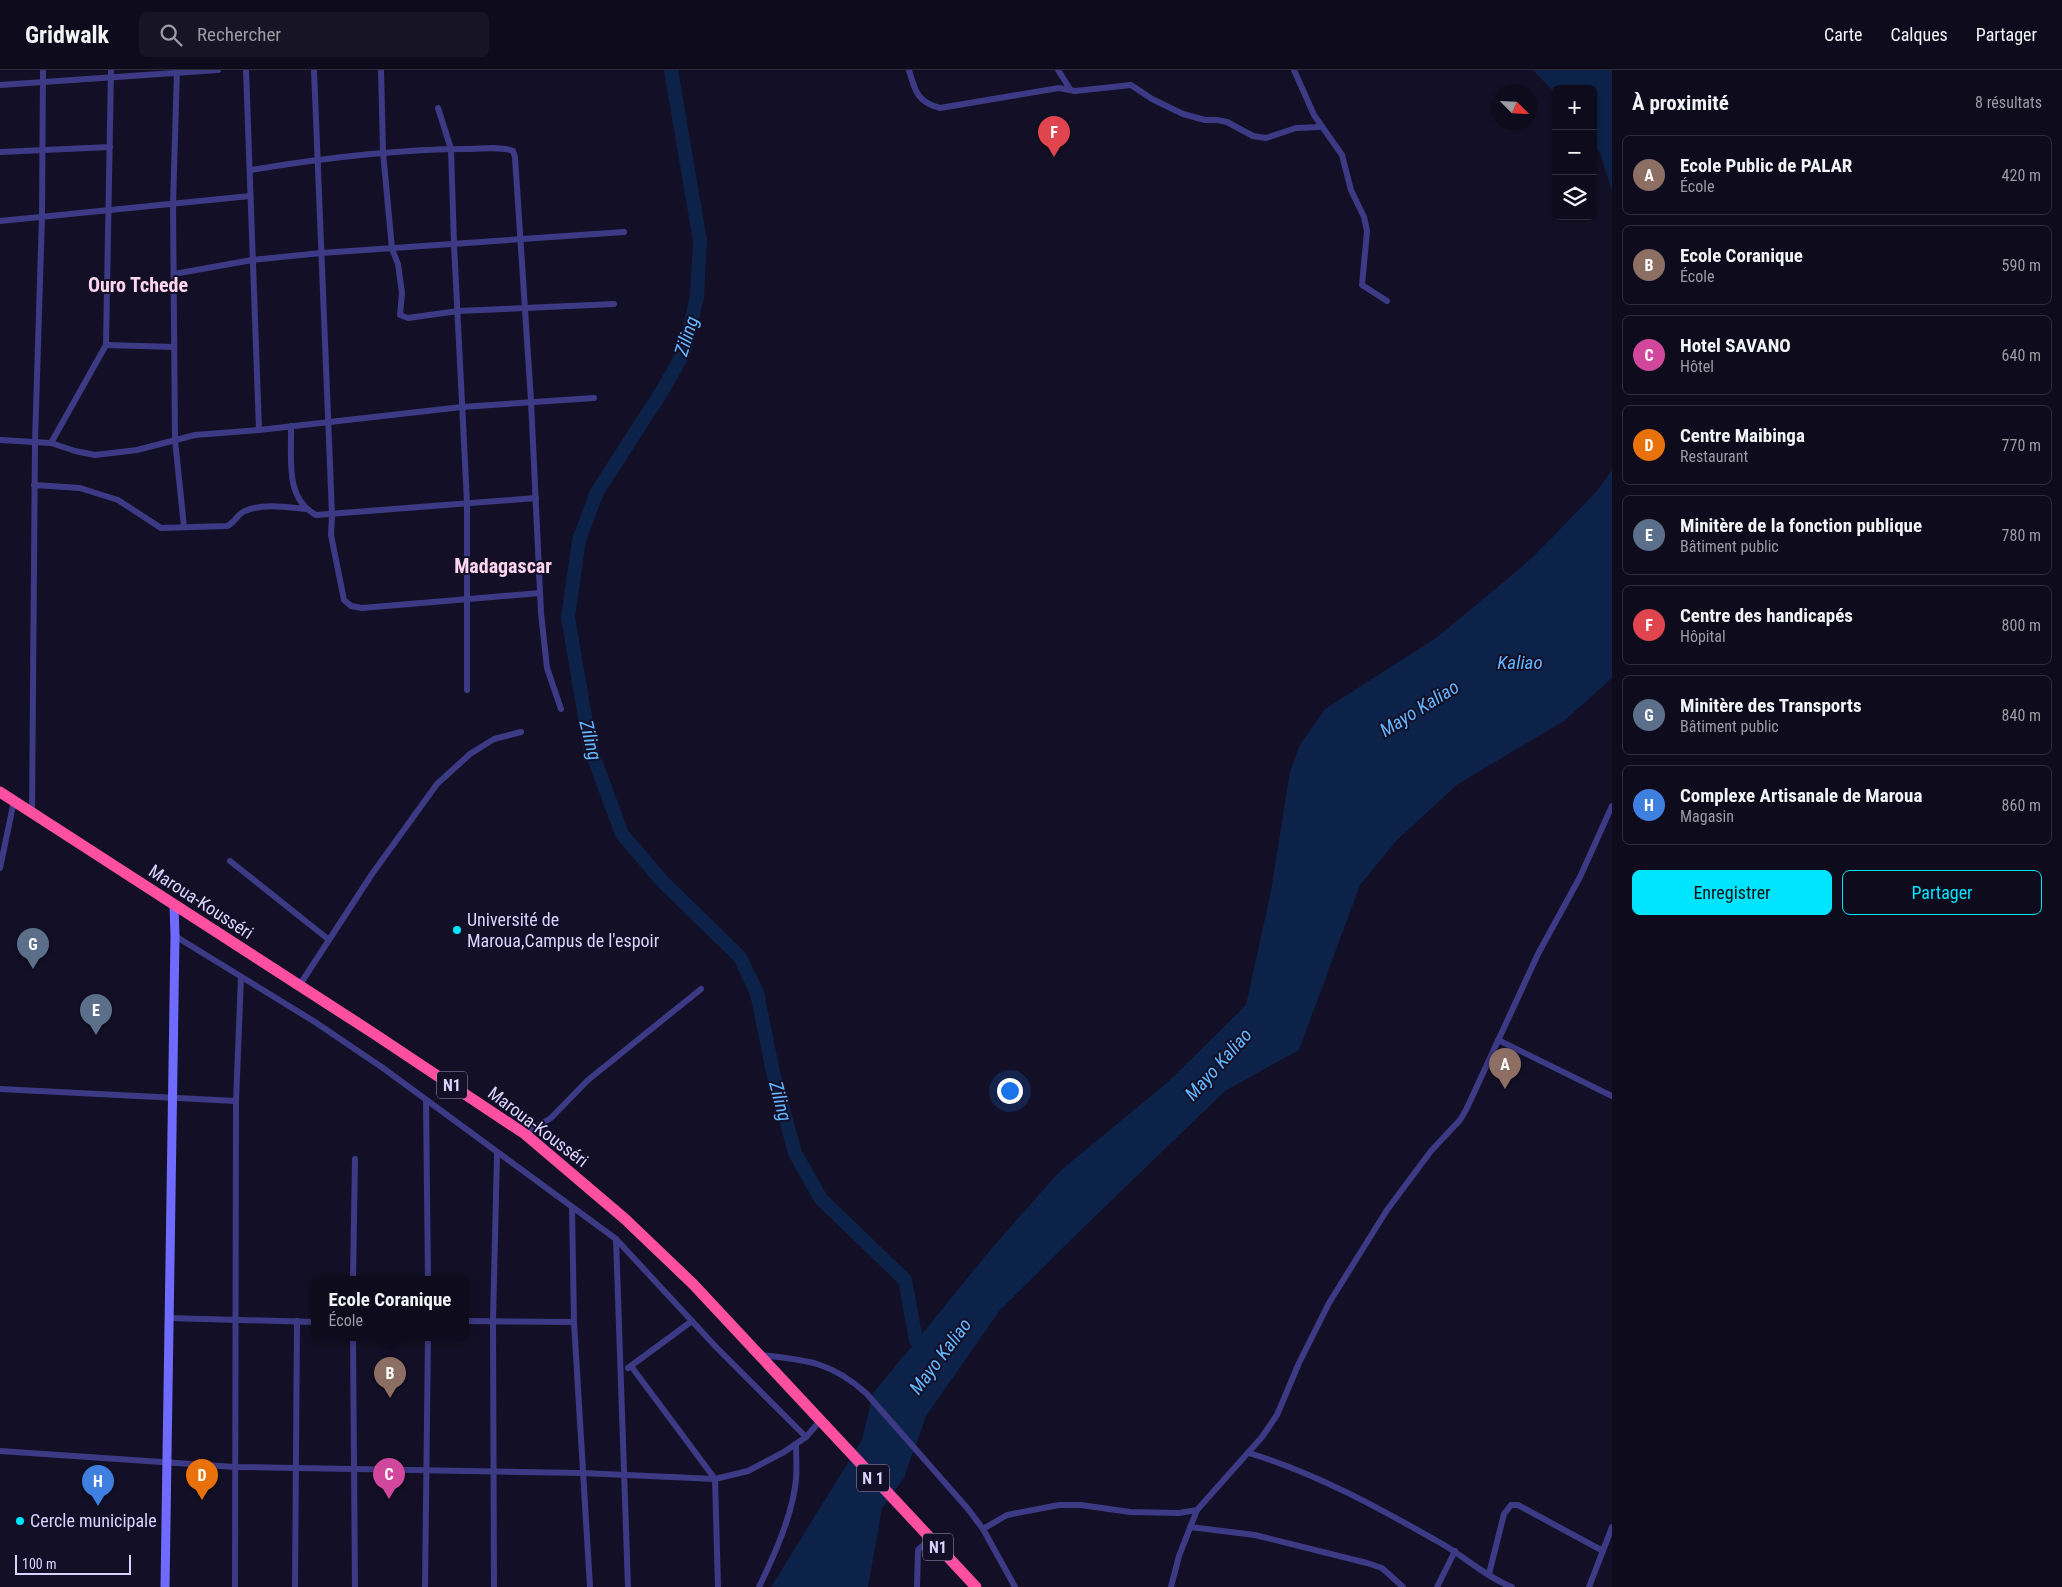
<!DOCTYPE html>
<html lang="fr">
<head>
<meta charset="utf-8">
<style>
  :root { --surface:#0e0b1c; --page:#171425; --text:#f1f3f6; --muted:#9b9ba3; --line:#2e2b3b; --accent:#00e5ff }
  body { margin:0; font-family:"Roboto Condensed",sans-serif; background:var(--page); color:var(--text) }
  .controls { position:absolute; right:15px; top:15px; display:grid; overflow:hidden; border-radius:8px; box-shadow:0 1px 4px #0004 }
  .controls button { width:45px; height:45px; display:grid; place-items:center; padding:0; border:0; border-bottom:1px solid var(--line); background:var(--surface); color:var(--text); font:25px sans-serif }
  .compass { position:absolute; left:1492px; top:15px; width:45px; height:45px; border-radius:50%; background:var(--surface); box-shadow:0 1px 4px #0004; rotate:114deg }
  .scale { position:absolute; left:15px; bottom:12px; width:116px; box-sizing:border-box; padding-left:5px; border:2px solid #d9d4ff; border-top:0; font-size:14px; line-height:18px; white-space:nowrap; color:#d9d4ff; -webkit-text-stroke:4px #130f26; paint-order:stroke }
  .you { position:absolute; left:1009px; top:1020px; width:18px; height:18px; margin:-12px; border:4px solid #fff; border-radius:50%; background:#1a73e8; box-shadow:0 0 0 8px #1a73e833 }
  .badge { display:grid; place-items:center; width:32px; height:32px; border-radius:50%; background:var(--accent); color:#fff; font-size:16px; font-weight:700 }
  .pin { position:absolute; translate:-50% -41px; filter:drop-shadow(0 1px 2px #0008) }
  .pin::after { content:''; position:absolute; top:26px; width:18px; height:15px; background:inherit; clip-path:polygon(0 0,100% 0,50% 100%) }
  .popup { position:absolute; left:311px; top:1206px; width:158px; height:65px; box-sizing:border-box; display:grid; place-content:center; border-radius:8px; background:var(--surface); filter:drop-shadow(0 1px 4px #0005); font-size:16px; white-space:nowrap; color:var(--muted) }
  .popup b { font-size:19px; color:var(--text) }
  .popup::after { content:''; position:absolute; left:50%; top:100%; margin-left:-10px; border:10px solid transparent; border-top-color:var(--surface) }
  .list { margin:0; padding:0; list-style:none }
  h2 { display:flex; justify-content:space-between; align-items:center; height:65px; margin:0; padding:0 20px; font-size:21px }
  h2 small { font-size:16px; font-weight:400; color:var(--muted) }
  .list li { display:grid; grid-template-columns:32px 1fr auto; gap:15px; align-items:center; box-sizing:border-box; height:80px; margin:0 10px 10px; padding:0 10px; border:1px solid var(--line); border-radius:8px }
  .list b { display:block; font-size:19px; white-space:nowrap }
  .list p { margin:0; font-size:16px; white-space:nowrap; color:var(--muted) }
  .list em { font-size:16px; font-style:normal; color:var(--muted) }
  .actions { display:flex; gap:10px; padding:15px 20px }
  .actions a { flex:1; padding:11px 0; border:1px solid var(--accent); border-radius:8px; text-align:center; font-size:18px; color:var(--accent) }
  .actions .main { background:var(--accent); color:#111 }
  .icon { flex:none; width:28px; height:28px; fill:none; stroke:currentColor; stroke-width:2; stroke-linecap:round; stroke-linejoin:round }
  .map { position:relative; flex:none; width:1612px; height:1517px; overflow:hidden }
  header { display:flex; align-items:center; gap:30px; box-sizing:border-box; height:70px; padding:0 25px; background:var(--surface); border-bottom:1px solid var(--line) }
  header strong { font-size:24px }
  nav { display:flex; gap:28px; margin-inline-start:auto; font-size:18px }
  .search { width:350px; height:45px; background:var(--page); display:flex; align-items:center; gap:12px; box-sizing:border-box; padding:0 18px; border-radius:8px; color:var(--muted); font-size:19px }
  main { display:flex }
  aside { flex:1; background:var(--surface) }
  .map>svg:first-child { display:block }
  .water { fill:#0c2248 }
  .lines { fill:none; stroke-linecap:round; stroke-linejoin:round }
  .river { stroke:#0c2248; stroke-width:14 }
  .street { stroke:#3d3a85; stroke-width:6 }
  .secondary { stroke:#6f6bff; stroke-width:9 }
  .highway { stroke:#ff4fa3; stroke-width:11 }
  .poi-dot { fill:#00e5ff; stroke:#130f26; stroke-width:2 }
  .labels { text-anchor:middle; stroke-width:4; stroke-linejoin:round; paint-order:stroke }
  .shield { fill:#130f26; stroke:#9e99be; stroke-width:1 }
  .shield-label { font-size:16px; font-weight:bold; fill:#d9d4ff }
  .street-label { font-size:18px; fill:#d9d4ff; stroke:#130f26 }
  .poi-label { font-size:18px; fill:#d9d4ff; stroke:#130f26; text-anchor:start }
  .water-label { font-size:19px; font-style:italic; fill:#62b6ff; stroke:#130f26 }
  .quarter-label { font-size:20px; font-weight:bold; fill:#ffd6f0; stroke:#130f26 }
</style>
</head>
<body>
<header>
<strong>Gridwalk</strong>
<div class="search"><svg class="icon" aria-label="search" viewBox="0 0 24 24"><circle cx="10" cy="10" r="6"/><path d="M15 15l6 6"/></svg>Rechercher</div>
<nav><a>Carte</a><a>Calques</a><a>Partager</a></nav>
</header>
<main>
<div class="map">
<svg width="1612" height="1517" viewBox="0 0 1612 1517">
  <rect width="100%" height="100%" fill="#130f26"/>
  <g class="water">
    <path d="M1533 0H1612V121L1600 83 1593 73V19H1556V24Z"/>
    <path d="M1612 400V608L1564 651 1458 714 1397 770 1360 815 1299 980 1225 1021 1087 1154 1000 1240 926 1346 904 1408 882 1438 868 1517H771L862 1370 873 1323 917 1270 992 1178 1060 1101 1169 1011 1246 935 1271 821 1290 701 1300 675 1325 639 1436 568 1494 520 1533 487 1596 422Z"/>
  </g>
  <g class="lines">
    <path class="river" d="M671 0 700 171 697 227 684 282 664 318 597 422 579 470 568 547 590 677 622 764 663 812 740 887 757 923 773 1002 795 1083 821 1129 905 1210 916 1270"/>
    <g class="street">
      <path d="M177 0 173 135 175 370 184 457"/>
      <path d="M246 0 259 360"/>
      <path d="M314 0 332 445 331 465 344 530 351 536 362 538 540 523"/>
      <path d="M381 0 383 82 392 179 398 194 402 223 400 245 408 248 458 241 614 234"/>
      <path d="M909 0C915 21 917 32 940 38L1059 18 1075 21 1131 15 1152 29 1183 44 1205 50H1217L1227 52 1253 66 1266 68 1296 58 1321 57"/>
      <path d="M1058 0 1070 19"/>
      <path d="M1294 0 1314 45 1342 85 1351 120 1364 147 1367 161 1362 215 1387 231"/>
      <path d="M0 15 218 0"/>
      <path d="M438 38 451 79 454 174 467 432V620"/>
      <path d="M0 82 110 77"/>
      <path d="M251 100C323 88 394 79 468 79 481 79 501 76 513 81L515 87 531 331 541 543 547 598 561 639"/>
      <path d="M0 151 250 126"/>
      <path d="M174 204 252 190 321 183 624 162"/>
      <path d="M106 275 174 277"/>
      <path d="M291 356C292 387 284 428 316 445L536 428"/>
      <path d="M0 370 51 373 106 275 111 0"/>
      <path d="M51 373 75 381 95 385 137 380 195 365 259 360 462 337 594 328"/>
      <path d="M34 415 80 418 118 430 161 458 227 456C235 453 237 444 245 441 263 433 287 437 306 439"/>
      <path d="M32 743 35 372 42 146 43 0"/>
      <path d="M230 791 328 869"/>
      <path d="M0 798 14 731"/>
      <path d="M175 866 315 952 383 998 616 1169 716 1277 806 1367"/>
      <path d="M299 916 372 804 437 714 470 684 494 669 521 662"/>
      <path d="M1498 970 1612 1026"/>
      <path d="M0 1019 236 1031"/>
      <path d="M426 1031 428 1209"/>
      <path d="M525 1064 551 1048 588 1010 701 919"/>
      <path d="M572 1137 574 1252 590 1517"/>
      <path d="M616 1169 628 1517"/>
      <path d="M353 1209 355 1089"/>
      <path d="M168 1248 315 1252"/>
      <path d="M465 1251 574 1252"/>
      <path d="M353 1267 355 1517"/>
      <path d="M760 1285C805 1290 830 1291 866 1323L968 1439 983 1459 1015 1517"/>
      <path d="M631 1296 715 1409 718 1517"/>
      <path d="M628 1298 692 1251"/>
      <path d="M0 1381 235 1397 582 1403 715 1409 748 1401 784 1382 806 1367 820 1351"/>
      <path d="M1249 1383C1318 1404 1381 1439 1444 1475 1466 1488 1488 1508 1512 1517"/>
      <path d="M1190 1457 1255 1465 1367 1493 1382 1498 1403 1517"/>
      <path d="M983 1459 1007 1445 1059 1435H1081L1130 1442 1179 1443 1197 1440 1262 1367 1277 1345 1299 1293 1329 1233 1362 1180 1387 1140 1431 1081 1460 1050 1466 1040 1538 884 1580 807 1612 736"/>
      <path d="M1489 1504 1504 1444 1511 1435H1518L1603 1481"/>
      <path d="M235 1517 236 1031 241 907"/>
      <path d="M295 1517 297 1251"/>
      <path d="M425 1517 428 1267"/>
      <path d="M494 1517 493 1251 497 1084"/>
      <path d="M759 1517C774 1486 793 1444 796 1409 797 1398 796 1386 796 1374"/>
      <path d="M917 1517 918 1480 930 1469"/>
      <path d="M1171 1517 1179 1486 1197 1440"/>
      <path d="M1437 1517 1455 1481"/>
      <path d="M1589 1517 1612 1457"/>
    </g>
    <path class="secondary" d="M165 1517 175 866 174 835"/>
    <path class="highway" d="M0 722 373 963 525 1064 625 1149 693 1214 976 1517"/>
  </g>
  <g class="poi-dot">
    <circle cx="457" cy="860" r="5"/>
    <circle cx="20" cy="1451" r="5"/>
  </g>
  <g class="labels">
    <g class="shield">
      <rect x="437" y="1001.5" width="30" height="27" rx="4"/>
      <rect x="857" y="1394.5" width="32" height="27" rx="4"/>
      <rect x="923" y="1463.5" width="30" height="27" rx="4"/>
    </g>
    <g class="shield-label">
      <text x="452" y="1021">N1</text>
      <text x="873" y="1414">N 1</text>
      <text x="938" y="1483">N1</text>
    </g>
    <g class="street-label">
      <text transform="translate(201 832) rotate(33)" y="6">Maroua-Kousséri</text>
      <text transform="translate(538 1057) rotate(37)" y="6">Maroua-Kousséri</text>
    </g>
    <g class="poi-label">
      <text x="467" y="856">Université de<tspan x="467" dy="21">Maroua,Campus de l'espoir</tspan></text>
      <text x="30" y="1457">Cercle municipale</text>
    </g>
    <g class="water-label">
      <text transform="translate(686 266) rotate(-73)" y="7">Ziling</text>
      <text x="1520" y="599">Kaliao</text>
      <text transform="translate(1419 638) rotate(-32)" y="7">Mayo Kaliao</text>
      <text transform="translate(591 670) rotate(76)" y="7">Ziling</text>
      <text transform="translate(1218 994) rotate(-48)" y="7">Mayo Kaliao</text>
      <text transform="translate(781 1031) rotate(75)" y="7">Ziling</text>
      <text transform="translate(940 1286) rotate(-53)" y="7">Mayo Kaliao</text>
    </g>
    <g class="quarter-label">
      <text x="138" y="222">Ouro Tchede</text>
      <text x="503" y="503">Madagascar</text>
    </g>
  </g>
</svg>
<div class="controls">
<button>+</button>
<button>−</button>
<button><svg class="icon" aria-label="layers" viewBox="0 0 24 24"><path d="M12 4l9 5-9 5-9-5zM3 14l9 5 9-5"/></svg></button>
</div>
<svg class="compass" viewBox="-18 -18 36 36"><path d="M0-13l5 13h-10z" fill="#e53935"/><path d="M0 13l5-13h-10z" fill="#9b9ba3"/></svg>
<div class="scale">100 m</div>
<div class="you"></div>
<div class="pin badge" style="left:1505px;top:1019px;background:#8d6e63">A</div>
<div class="pin badge" style="left:390px;top:1328px;background:#8d6e63">B</div>
<div class="popup"><b>Ecole Coranique</b>École</div>
<div class="pin badge" style="left:389px;top:1429px;background:#d1479c">C</div>
<div class="pin badge" style="left:202px;top:1430px;background:#e8710a">D</div>
<div class="pin badge" style="left:96px;top:965px;background:#5c6f8a">E</div>
<div class="pin badge" style="left:1054px;top:87px;background:#e0444e">F</div>
<div class="pin badge" style="left:33px;top:899px;background:#5c6f8a">G</div>
<div class="pin badge" style="left:98px;top:1436px;background:#3f7fe0">H</div>
</div>
<aside>
<h2>À proximité<small>8 résultats</small></h2>
<ul class="list">
<li><span class="badge" style="background:#8d6e63">A</span><div><b>Ecole Public de PALAR</b><p>École</p></div><em>420 m</em></li>
<li><span class="badge" style="background:#8d6e63">B</span><div><b>Ecole Coranique</b><p>École</p></div><em>590 m</em></li>
<li><span class="badge" style="background:#d1479c">C</span><div><b>Hotel SAVANO</b><p>Hôtel</p></div><em>640 m</em></li>
<li><span class="badge" style="background:#e8710a">D</span><div><b>Centre Maibinga</b><p>Restaurant</p></div><em>770 m</em></li>
<li><span class="badge" style="background:#5c6f8a">E</span><div><b>Minitère de la fonction publique</b><p>Bâtiment public</p></div><em>780 m</em></li>
<li><span class="badge" style="background:#e0444e">F</span><div><b>Centre des handicapés</b><p>Hôpital</p></div><em>800 m</em></li>
<li><span class="badge" style="background:#5c6f8a">G</span><div><b>Minitère des Transports</b><p>Bâtiment public</p></div><em>840 m</em></li>
<li><span class="badge" style="background:#3f7fe0">H</span><div><b>Complexe Artisanale de Maroua</b><p>Magasin</p></div><em>860 m</em></li>
</ul>
<div class="actions"><a class="main">Enregistrer</a><a>Partager</a></div>
</aside>
</main>
</body>
</html>
